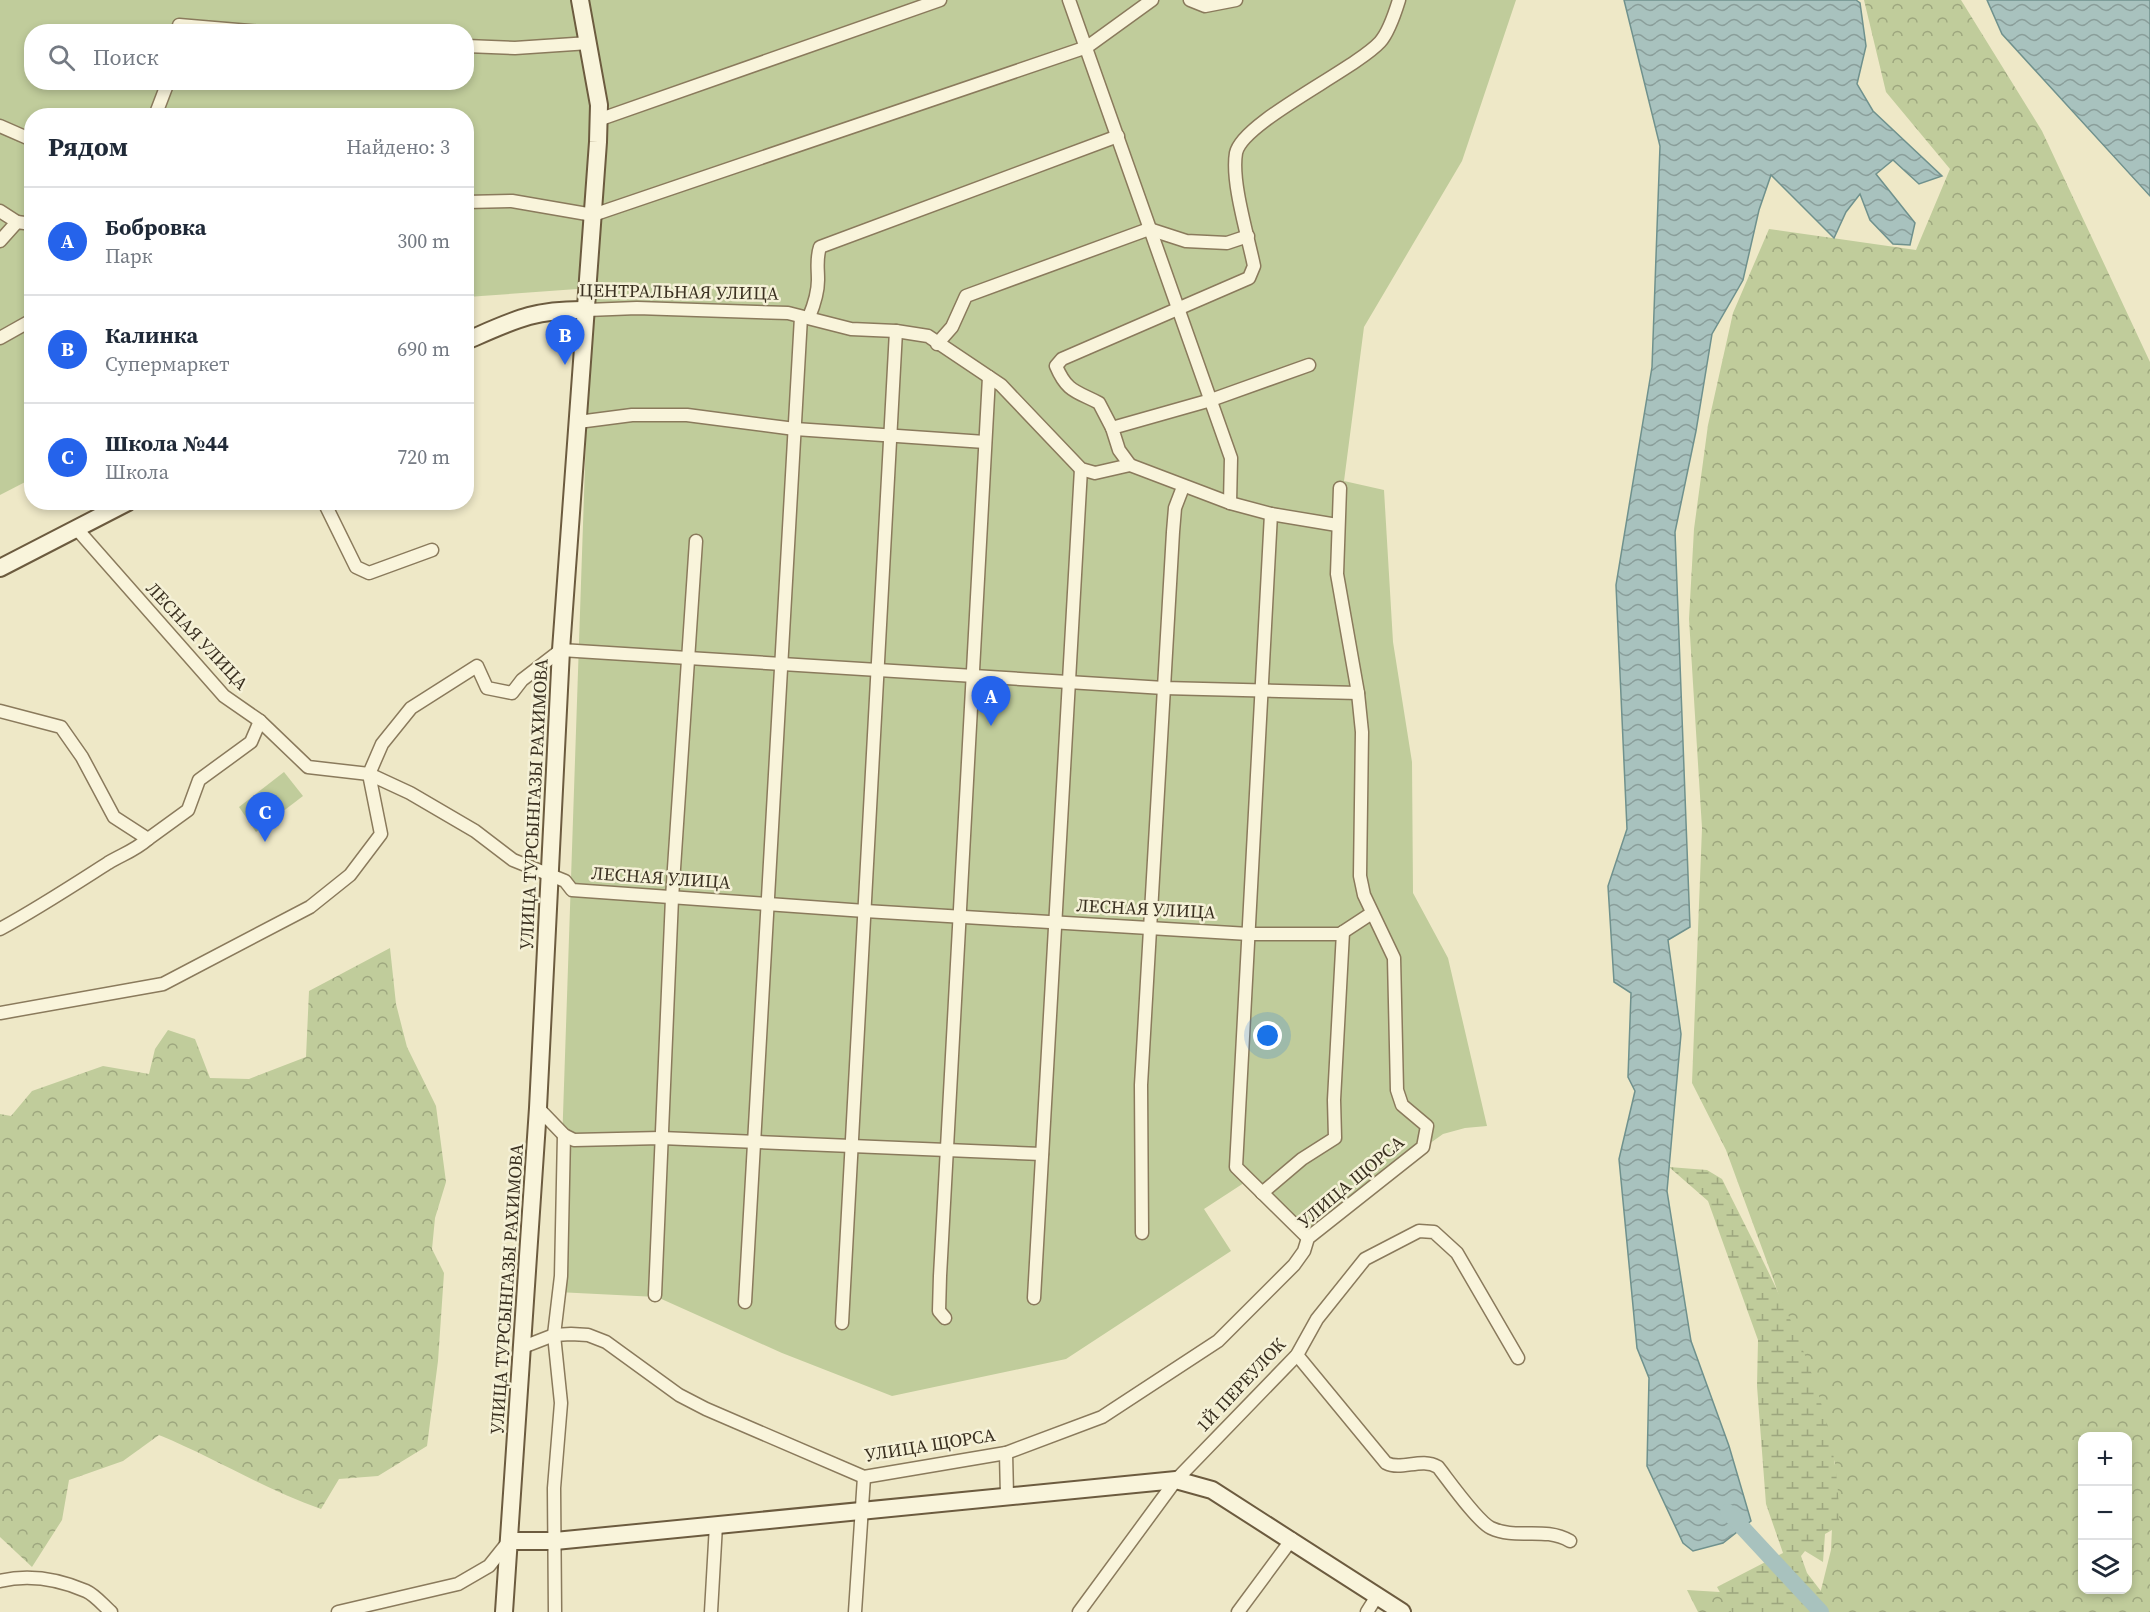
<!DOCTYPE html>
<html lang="ru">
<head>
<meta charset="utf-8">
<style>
  :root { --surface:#fff; --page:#f6f6f7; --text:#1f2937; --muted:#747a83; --line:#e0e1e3; --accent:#2563eb }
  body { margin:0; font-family:"Source Serif 4",serif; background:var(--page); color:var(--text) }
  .controls { position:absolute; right:18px; bottom:18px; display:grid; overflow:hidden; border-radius:12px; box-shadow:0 3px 9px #0003 }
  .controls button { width:54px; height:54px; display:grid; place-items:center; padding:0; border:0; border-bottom:2px solid var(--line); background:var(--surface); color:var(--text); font:30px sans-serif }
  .you { position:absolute; left:1268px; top:1036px; width:21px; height:21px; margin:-15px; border:4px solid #fff; border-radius:50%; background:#1a73e8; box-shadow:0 0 0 9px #1a73e833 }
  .badge { display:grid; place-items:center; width:39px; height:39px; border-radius:50%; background:var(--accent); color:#fff; font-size:20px; font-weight:700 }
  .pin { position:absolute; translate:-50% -50px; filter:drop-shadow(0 2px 3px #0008) }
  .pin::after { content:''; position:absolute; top:32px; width:21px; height:18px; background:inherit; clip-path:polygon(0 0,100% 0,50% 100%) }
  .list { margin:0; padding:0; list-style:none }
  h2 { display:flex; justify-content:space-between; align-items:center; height:78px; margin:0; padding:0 24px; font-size:26px }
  h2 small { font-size:20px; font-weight:400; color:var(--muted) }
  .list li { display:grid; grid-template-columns:39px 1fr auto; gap:18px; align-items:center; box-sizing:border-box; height:108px; padding:0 24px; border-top:2px solid var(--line) }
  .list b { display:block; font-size:22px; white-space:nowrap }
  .list p { margin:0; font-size:20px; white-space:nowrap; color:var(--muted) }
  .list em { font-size:20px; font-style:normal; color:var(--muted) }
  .icon { flex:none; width:33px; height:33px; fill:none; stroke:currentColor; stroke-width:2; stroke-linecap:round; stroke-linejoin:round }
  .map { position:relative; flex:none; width:2150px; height:1612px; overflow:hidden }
  .search { position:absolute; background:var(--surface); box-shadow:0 3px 9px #0003; left:24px; top:24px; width:450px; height:66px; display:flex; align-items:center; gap:15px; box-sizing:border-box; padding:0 21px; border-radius:24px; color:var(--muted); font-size:22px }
  .panel { position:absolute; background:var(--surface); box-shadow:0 3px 9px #0003; left:24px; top:108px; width:450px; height:402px; border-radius:24px }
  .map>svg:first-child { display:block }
  .forest { fill:url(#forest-crowns); fill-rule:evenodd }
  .wetland { fill:url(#wetland-marsh) }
  .garden { fill:#c0cc9b; fill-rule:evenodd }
  .water { fill:url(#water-waves); stroke:#6f918d; stroke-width:1.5 }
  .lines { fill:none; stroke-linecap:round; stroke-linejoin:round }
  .river { stroke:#a8c2be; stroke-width:16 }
  .street-casing { stroke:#8a7a5c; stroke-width:15 }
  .secondary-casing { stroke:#6c5b3f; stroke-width:20 }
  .street { stroke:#f9f4db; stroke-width:12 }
  .secondary { stroke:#f9f4db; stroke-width:16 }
  .labels { text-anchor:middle; stroke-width:5; stroke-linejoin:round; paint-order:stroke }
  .street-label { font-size:18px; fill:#3a3020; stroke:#f5f1d7 }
</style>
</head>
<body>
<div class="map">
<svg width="2150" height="1612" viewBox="0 0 2150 1612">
  <defs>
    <pattern id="forest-crowns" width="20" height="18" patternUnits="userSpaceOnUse" patternTransform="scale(1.5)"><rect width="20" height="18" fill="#c0cc9b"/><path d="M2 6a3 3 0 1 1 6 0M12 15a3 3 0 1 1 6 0" fill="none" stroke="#9da67e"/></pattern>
    <pattern id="wetland-marsh" width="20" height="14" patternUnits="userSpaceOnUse" patternTransform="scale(1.5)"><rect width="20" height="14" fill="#c0cc9b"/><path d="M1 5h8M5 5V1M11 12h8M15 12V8" fill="none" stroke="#9da67e"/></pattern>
    <pattern id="water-waves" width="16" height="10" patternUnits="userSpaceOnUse" patternTransform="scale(1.5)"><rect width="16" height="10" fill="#a8c2be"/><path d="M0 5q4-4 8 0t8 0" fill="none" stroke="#8a9e9a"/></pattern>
  </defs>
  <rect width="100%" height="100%" fill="#eee8c7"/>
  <g class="forest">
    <path d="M1864 0H1961L2042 131 2150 362V1612H1698L1687 1590 1819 1598 1831 1550 1835 1463 1774 1281 1726 1150 1692 1083 1702 828 1689 619 1694 529 1708 425 1733 313 1769 229 1916 250 1950 169 1886 92ZM2082 1436H2128V1590H2082Z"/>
    <path d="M390 948 396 1004 407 1047 436 1106 446 1182 435 1218 432 1249 444 1273 438 1361 427 1446 378 1476 339 1479 321 1509C264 1489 215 1458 159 1435L123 1461 69 1480 62 1520 32 1567 0 1537V1114L11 1116 32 1091 103 1066 149 1074 155 1049 168 1030 195 1039 210 1078 249 1079 306 1057 309 991Z"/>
  </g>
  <path class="wetland" d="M1669 1167 1707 1170 1722 1179C1775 1286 1842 1403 1839 1526L1825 1534 1823 1562 1805 1551 1801 1556 1807 1573 1837 1612H1731L1717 1587 1783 1553 1766 1504 1757 1386 1758 1340 1708 1201Z"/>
  <g class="garden">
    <path d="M0 0H1516L1462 161 1364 327 1344 481 1384 490 1393 642 1412 762 1413 893 1448 958 1487 1126 1465 1128 1443 1134 1388 1173 1306 1238 1250 1179 1204 1209 1231 1251 1066 1359 892 1396 782 1353 657 1297 557 1292 591 288 467 297 466 116H32L31 479 0 495ZM32 32H466V82H32Z"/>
    <path d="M284 772 303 796 256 832 239 807Z"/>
  </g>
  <g class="water">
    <path d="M1624 0H1856L1860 3 1866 46 1857 84 1873 111 1942 176 1919 184 1893 160 1876 174 1915 223 1910 245 1893 244 1870 220 1860 194 1846 212 1834 238 1771 175 1759 210 1743 280 1712 334 1696 431 1675 532 1690 927 1668 940 1681 1034 1667 1191 1691 1341 1729 1446 1751 1521 1723 1543 1693 1551 1683 1543 1647 1466 1649 1378 1637 1348 1619 1159 1635 1091 1628 1077 1631 993 1614 982 1608 886 1627 829 1616 585 1652 367 1660 146Z"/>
    <path d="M1987 0H2150V196L2002 34Z"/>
  </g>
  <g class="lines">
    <path class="river" d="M1728 1512 1821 1612"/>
    <defs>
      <g id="street">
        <path d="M1069 0 1231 458 1230 503"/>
        <path d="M1190 0 1205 6 1236 0"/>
        <path d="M178 32 179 25 262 32"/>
        <path d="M466 46 515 48 589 43"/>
        <path d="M155 116 168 82"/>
        <path d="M598 120 940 0"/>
        <path d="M0 126 32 140"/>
        <path d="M466 202 512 201 593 215 1087 47 1152 0"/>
        <path d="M0 211 17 222"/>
        <path d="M0 241 17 222 32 224"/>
        <path d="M587 310 637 308 788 313 851 329 896 331 928 336 1001 385 1081 469 1095 473 1130 465 1230 503 1271 514 1337 525"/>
        <path d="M809 317C814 305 818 293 818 280 818 267 816 259 820 247L1118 136"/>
        <path d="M0 338 32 320"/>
        <path d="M937 344 952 327 966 296 1149 229 1186 241 1227 243 1248 236"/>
        <path d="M578 422 632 415H687L795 429 985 442"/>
        <path d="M1112 428 1099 403C1076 391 1067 392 1056 366L1062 359 1249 278 1254 266C1248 236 1231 182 1236 153 1242 122 1354 70 1380 42 1389 32 1395 13 1399 0"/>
        <path d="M1130 465 1119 450 1112 428 1211 400 1309 365"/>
        <path d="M324 502 356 567 369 573 432 550"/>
        <path d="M1271 514 1236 1167 1308 1238"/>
        <path d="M76 528 224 696 260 721 308 767 369 774 410 793 475 831 513 860 565 881 572 890 865 911 1249 934H1340L1372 913"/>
        <path d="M0 711 61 727 82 757 114 817 148 839C134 851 123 854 108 863 72 886 37 909 0 929"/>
        <path d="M148 839 188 810 199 780 251 742 260 721"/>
        <path d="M0 1013 163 984 310 907 350 875 381 834 369 774 382 744 411 708 477 666 487 688 512 693 522 680 561 650 1164 688 1358 693"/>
        <path d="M538 1108 564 1135 574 1140 661 1138 1042 1154"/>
        <path d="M1262 1193 1302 1159 1335 1138 1334 1100 1343 932"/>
        <path d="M1142 1233 1141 1085 1173 532 1175 508 1183 487"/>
        <path d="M655 1295 672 898 696 541"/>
        <path d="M1034 1298 1081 469"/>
        <path d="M745 1302 801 317"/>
        <path d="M945 1318 939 1311 940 1276 989 377"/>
        <path d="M842 1323 896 331"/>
        <path d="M523 1347 554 1335 571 1334 588 1335 606 1342 679 1395 706 1409 864 1477 1006 1453 1102 1417 1218 1341 1294 1265 1304 1251 1308 1238 1423 1147 1427 1126 1402 1105 1397 1090 1394 958 1364 895 1360 876 1362 732 1358 693 1337 574 1340 488"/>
        <path d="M1297 1355 1386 1463C1402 1471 1421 1457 1438 1467 1449 1481 1477 1521 1491 1528 1516 1540 1544 1526 1570 1541"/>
        <path d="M1006 1453 1007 1496"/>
        <path d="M0 1581C29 1574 58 1579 86 1591 95 1595 103 1605 111 1612"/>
        <path d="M338 1612 458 1584 489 1566 509 1541"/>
        <path d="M555 1612 554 1488 561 1403 554 1335 561 1276 564 1135"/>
        <path d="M711 1612 716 1525"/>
        <path d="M855 1612 864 1477"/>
        <path d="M1079 1612 1176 1480 1297 1355 1317 1319 1365 1259 1419 1231 1434 1232 1457 1253 1518 1358"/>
        <path d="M1238 1612 1292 1539"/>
        <path d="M1367 1612 1377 1596"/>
      </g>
      <g id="secondary">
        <path d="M466 341C514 320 534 309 587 310"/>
        <path d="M0 568 128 502"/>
        <path d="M509 1541H555L1176 1480 1212 1490 1402 1612"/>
        <path d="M504 1612 538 1108 561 650 598 142 599 105 580 0"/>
      </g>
    </defs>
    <use href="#street" class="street-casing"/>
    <use href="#secondary" class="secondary-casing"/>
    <use href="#street" class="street"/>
    <use href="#secondary" class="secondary"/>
  </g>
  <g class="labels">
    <g class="street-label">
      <text transform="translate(679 292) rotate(1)" y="6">ЦЕНТРАЛЬНАЯ УЛИЦА</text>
      <text transform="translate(197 636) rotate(47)" y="6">ЛЕСНАЯ УЛИЦА</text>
      <text transform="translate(534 804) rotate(-87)" y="6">УЛИЦА ТУРСЫНГАЗЫ РАХИМОВА</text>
      <text transform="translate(661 878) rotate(4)" y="6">ЛЕСНАЯ УЛИЦА</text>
      <text transform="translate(1146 909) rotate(3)" y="6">ЛЕСНАЯ УЛИЦА</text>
      <text transform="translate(1351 1182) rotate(-40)" y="6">УЛИЦА ЩОРСА</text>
      <text transform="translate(507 1289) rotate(-86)" y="6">УЛИЦА ТУРСЫНГАЗЫ РАХИМОВА</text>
      <text transform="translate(1241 1385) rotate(-47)" y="6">1Й ПЕРЕУЛОК</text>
      <text transform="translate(930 1445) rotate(-9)" y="6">УЛИЦА ЩОРСА</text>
    </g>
  </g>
</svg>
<div class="controls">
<button>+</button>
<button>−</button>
<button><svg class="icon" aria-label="layers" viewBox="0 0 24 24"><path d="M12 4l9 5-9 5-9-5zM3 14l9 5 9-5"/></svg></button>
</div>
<div class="you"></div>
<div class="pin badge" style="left:991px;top:726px">A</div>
<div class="pin badge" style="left:565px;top:365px">B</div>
<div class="pin badge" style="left:265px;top:842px">C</div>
<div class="search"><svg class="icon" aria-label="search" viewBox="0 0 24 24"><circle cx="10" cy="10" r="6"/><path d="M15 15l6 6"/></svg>Поиск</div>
<section class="panel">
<h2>Рядом<small>Найдено: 3</small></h2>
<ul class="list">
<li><span class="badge">A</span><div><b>Бобровка</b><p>Парк</p></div><em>300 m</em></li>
<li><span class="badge">B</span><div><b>Калинка</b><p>Супермаркет</p></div><em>690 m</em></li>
<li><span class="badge">C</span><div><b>Школа №44</b><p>Школа</p></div><em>720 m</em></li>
</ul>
</section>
</div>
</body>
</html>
